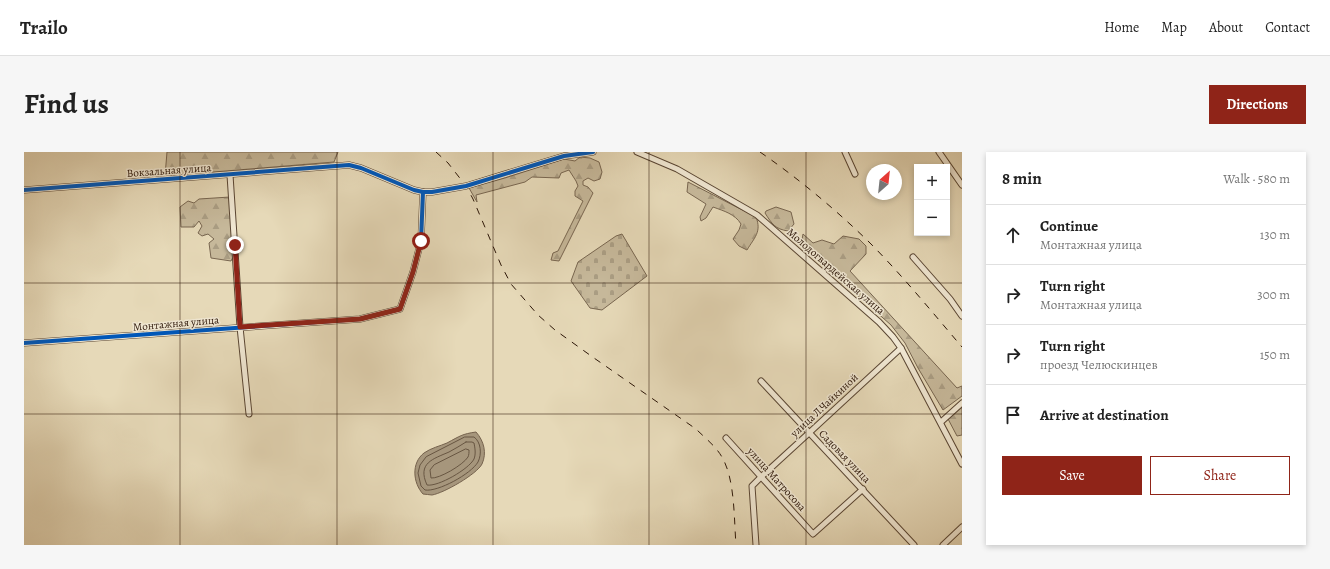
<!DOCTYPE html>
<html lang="en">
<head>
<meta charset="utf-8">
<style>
  :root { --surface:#fff; --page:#f6f6f6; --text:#222; --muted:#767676; --line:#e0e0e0; --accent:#8f2418 }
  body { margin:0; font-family:Alegreya,serif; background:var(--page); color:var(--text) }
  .controls { position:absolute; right:12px; top:12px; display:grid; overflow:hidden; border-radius:0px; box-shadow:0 2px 6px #0003 }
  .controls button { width:36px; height:36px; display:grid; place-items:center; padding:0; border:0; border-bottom:1px solid var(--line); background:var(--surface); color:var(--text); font:20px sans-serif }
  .compass { position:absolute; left:842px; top:12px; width:36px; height:36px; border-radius:50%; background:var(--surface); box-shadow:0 2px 6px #0003; rotate:27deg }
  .stop { position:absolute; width:12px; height:12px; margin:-9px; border:3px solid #8f2418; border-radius:50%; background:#fff }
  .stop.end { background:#8f2418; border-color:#fff; box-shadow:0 1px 4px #0008 }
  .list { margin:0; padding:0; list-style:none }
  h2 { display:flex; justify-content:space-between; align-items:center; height:52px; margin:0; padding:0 16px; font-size:17px }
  h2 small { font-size:13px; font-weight:400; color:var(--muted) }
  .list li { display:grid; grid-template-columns:26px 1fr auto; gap:12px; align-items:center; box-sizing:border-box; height:60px; padding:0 16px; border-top:1px solid var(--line) }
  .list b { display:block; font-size:15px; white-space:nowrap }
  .list p { margin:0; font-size:13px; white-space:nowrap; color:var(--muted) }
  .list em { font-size:13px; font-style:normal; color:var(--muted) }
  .actions { display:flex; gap:8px; padding:12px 16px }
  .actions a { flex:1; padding:9px 0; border:1px solid var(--accent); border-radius:0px; text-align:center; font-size:14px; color:var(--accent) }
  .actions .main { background:var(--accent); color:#fff }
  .icon { flex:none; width:22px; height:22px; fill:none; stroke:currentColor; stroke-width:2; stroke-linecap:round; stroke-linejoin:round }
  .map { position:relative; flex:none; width:938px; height:393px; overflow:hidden; border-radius:0px }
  header { display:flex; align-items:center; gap:24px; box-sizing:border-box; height:56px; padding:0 20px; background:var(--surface); border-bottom:1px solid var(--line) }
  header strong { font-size:19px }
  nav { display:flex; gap:22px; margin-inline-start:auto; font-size:14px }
  .intro { display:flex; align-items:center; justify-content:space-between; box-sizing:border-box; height:96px; padding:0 24px }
  h1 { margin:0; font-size:28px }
  .button { padding:10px 18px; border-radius:0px; background:var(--accent); color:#fff; font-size:14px; font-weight:700 }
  main { display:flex; gap:24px; padding:0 24px }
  aside { flex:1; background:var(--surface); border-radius:0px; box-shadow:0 2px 6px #0003 }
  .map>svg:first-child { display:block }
  .forest { fill:url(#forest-firs); stroke:#786650 }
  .cemetery { fill:url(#cemetery-stones); stroke:#786650 }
  .water { fill:#a6967c; stroke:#75624d }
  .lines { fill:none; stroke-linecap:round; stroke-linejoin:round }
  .shore { stroke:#685642; stroke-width:1 }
  .minor-casing { stroke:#5a4633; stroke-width:7 }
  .minor { stroke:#efe6d1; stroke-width:5 }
  .rail { stroke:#2b1507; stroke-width:1; stroke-dasharray:7 7; stroke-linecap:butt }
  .cycleway-casing { stroke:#efe6d1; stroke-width:6 }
  .cycleway { stroke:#0057b8; stroke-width:4 }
  .route { stroke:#8f2418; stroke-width:5 }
  .grid { fill:none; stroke:#2b1507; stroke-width:1; stroke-opacity:0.55 }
  .labels { text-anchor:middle; stroke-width:3; stroke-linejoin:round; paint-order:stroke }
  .street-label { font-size:11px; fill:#2b1507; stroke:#efe6d1 }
</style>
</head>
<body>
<header>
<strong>Trailo</strong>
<nav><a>Home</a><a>Map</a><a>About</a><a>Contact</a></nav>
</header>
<div class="intro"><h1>Find us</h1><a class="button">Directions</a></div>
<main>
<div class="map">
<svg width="938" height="393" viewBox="0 0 938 393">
  <defs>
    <pattern id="forest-firs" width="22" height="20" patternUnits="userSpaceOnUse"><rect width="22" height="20" fill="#c6b89a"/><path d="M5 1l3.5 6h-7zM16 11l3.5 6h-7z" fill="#aa9d83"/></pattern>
    <pattern id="cemetery-stones" width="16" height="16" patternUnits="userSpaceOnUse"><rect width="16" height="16" fill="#c6b89a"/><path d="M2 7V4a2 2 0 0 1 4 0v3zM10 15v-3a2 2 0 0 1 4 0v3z" fill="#aa9d83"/></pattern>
  </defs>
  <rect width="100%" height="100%" fill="#e6d9b8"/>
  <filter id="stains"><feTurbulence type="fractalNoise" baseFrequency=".005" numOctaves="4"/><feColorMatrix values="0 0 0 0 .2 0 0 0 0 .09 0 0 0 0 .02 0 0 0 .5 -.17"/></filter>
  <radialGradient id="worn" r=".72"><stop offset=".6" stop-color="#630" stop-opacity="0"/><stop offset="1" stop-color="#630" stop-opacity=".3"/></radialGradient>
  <g class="forest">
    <path d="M143 0H314L310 10 141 24Z"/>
    <path d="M556 5 566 6 575 10 578 20 576 27 570 29 564 26 559 29V33L564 35 569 41 535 109 527 108 529 101 534 99 559 49 551 44V39L554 34 552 29 545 18 537 21 535 26 508 25 501 30 452 43 453 50 445 36 481 26 540 7 551 9Z"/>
    <path d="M664 30 732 65C738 80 730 86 723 98L715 94 709 87 715 78 717 72C711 62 700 59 689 55L682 66 677 69 676 65 682 52 663 40Z"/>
    <path d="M206 45 210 103 207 109 187 106 185 91 190 87 184 82 178 84 174 81 178 74 175 69 170 75H157L156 55 164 49 170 51 175 47Z"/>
    <path d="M752 55 767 60 770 72 764 79C751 77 748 72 741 61L742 59Z"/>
    <path d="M779 82 789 91 798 88 810 92 819 84 835 87 842 94V102L826 119 933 236 938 234V244L919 258 894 216 881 191 867 173 777 94Z"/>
    <path d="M938 254V283L933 284 923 265Z"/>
  </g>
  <path class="cemetery" d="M598 82 623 124 578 158 566 156 547 129 554 110 592 84Z"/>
  <path class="water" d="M452 280C460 289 463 301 458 312 453 322 420 341 408 343 405 343 402 342 399 342 389 331 387 311 400 301 407 296 416 294 423 291 436 284 438 282 452 280Z"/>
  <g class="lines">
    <g class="shore">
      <path d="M441 285H450C457 290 458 302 454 310 447 322 414 340 401 338L397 334 394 321 396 313 402 305Z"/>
      <path d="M442 290H448L450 291C451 296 452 302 450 307 445 317 414 335 403 333 393 311 409 307 425 300 431 297 437 293 442 290Z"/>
      <path d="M442 297 445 298C445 300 445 303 444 305 439 313 415 327 407 326L406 318 410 313Z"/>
    </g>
    <defs>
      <g id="minor">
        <path d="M613 0 653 17 733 63 855 170 869 185 877 196 938 312"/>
        <path d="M821 0 831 22"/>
        <path d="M915 0 938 33"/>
        <path d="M206 23 216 175 225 262"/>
        <path d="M0 38 325 13 337 16 390 38 399 40H408L442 34 540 4 569 0"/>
        <path d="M889 105 926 147 938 164"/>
        <path d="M0 191 336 167 376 157 389 120 397 89 399 40"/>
        <path d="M737 229 890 393"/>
        <path d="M917 270 938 251"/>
        <path d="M702 286 789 382 839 337"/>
        <path d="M732 393 728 334 737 325 785 281 877 196"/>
        <path d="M919 393 938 375"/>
      </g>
    </defs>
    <use href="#minor" class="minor-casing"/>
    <use href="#minor" class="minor"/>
    <g class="rail">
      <path d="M412 0 424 11 442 34 449 47 477 113 487 132 514 163 531 178 570 206 672 277C681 286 693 295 699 307 711 329 710 368 712 393"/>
      <path d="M736 0C775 27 811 57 845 90 878 123 908 160 938 195"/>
    </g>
    <defs>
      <g id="cycleway">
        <path d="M0 38 325 13 337 16 390 38 399 40H408L442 34 540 4 569 0"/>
        <path d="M0 191 336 167 376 157 389 120 397 89 399 40"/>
      </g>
    </defs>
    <use href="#cycleway" class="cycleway-casing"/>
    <use href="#cycleway" class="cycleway"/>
  </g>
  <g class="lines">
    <path class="route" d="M211 93 216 175 336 167 376 157 389 120 397 89"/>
  </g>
  <path class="grid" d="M156 0V393M313 0V393M469 0V393M625 0V393M782 0V393M0 131H938M0 262H938"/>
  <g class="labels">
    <g class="street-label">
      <text transform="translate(145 18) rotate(-4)" y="4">Вокзальная улица</text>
      <text transform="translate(812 119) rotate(41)" y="4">Молодогвардейская улица</text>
      <text transform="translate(152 171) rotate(-5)" y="4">Монтажная улица</text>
      <text transform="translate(800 253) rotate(-43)" y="4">улица Л.Чайкиной</text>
      <text transform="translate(821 304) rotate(46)" y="4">Садовая улица</text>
      <text transform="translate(753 327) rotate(48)" y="4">улица Матросова</text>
    </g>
  </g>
  <rect width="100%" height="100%" filter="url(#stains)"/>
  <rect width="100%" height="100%" fill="url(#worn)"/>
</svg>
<div class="controls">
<button>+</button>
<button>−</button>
</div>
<svg class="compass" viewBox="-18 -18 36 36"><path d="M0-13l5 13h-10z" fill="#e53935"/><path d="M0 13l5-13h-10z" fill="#767676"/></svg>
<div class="stop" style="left:397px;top:89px"></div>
<div class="stop end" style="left:211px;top:93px"></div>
</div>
<aside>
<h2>8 min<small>Walk · 580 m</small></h2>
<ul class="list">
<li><svg class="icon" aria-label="ahead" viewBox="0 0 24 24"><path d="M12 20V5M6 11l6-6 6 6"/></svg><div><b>Continue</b><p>Монтажная улица</p></div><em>130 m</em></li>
<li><svg class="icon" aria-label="right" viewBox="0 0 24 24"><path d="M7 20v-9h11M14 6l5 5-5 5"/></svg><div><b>Turn right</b><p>Монтажная улица</p></div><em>300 m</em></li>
<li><svg class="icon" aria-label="right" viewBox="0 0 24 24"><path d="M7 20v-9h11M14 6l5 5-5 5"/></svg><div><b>Turn right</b><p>проезд Челюскинцев</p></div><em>150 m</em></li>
<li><svg class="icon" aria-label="arrive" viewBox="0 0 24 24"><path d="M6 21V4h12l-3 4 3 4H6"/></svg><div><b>Arrive at destination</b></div></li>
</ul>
<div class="actions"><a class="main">Save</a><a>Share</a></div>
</aside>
</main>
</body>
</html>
